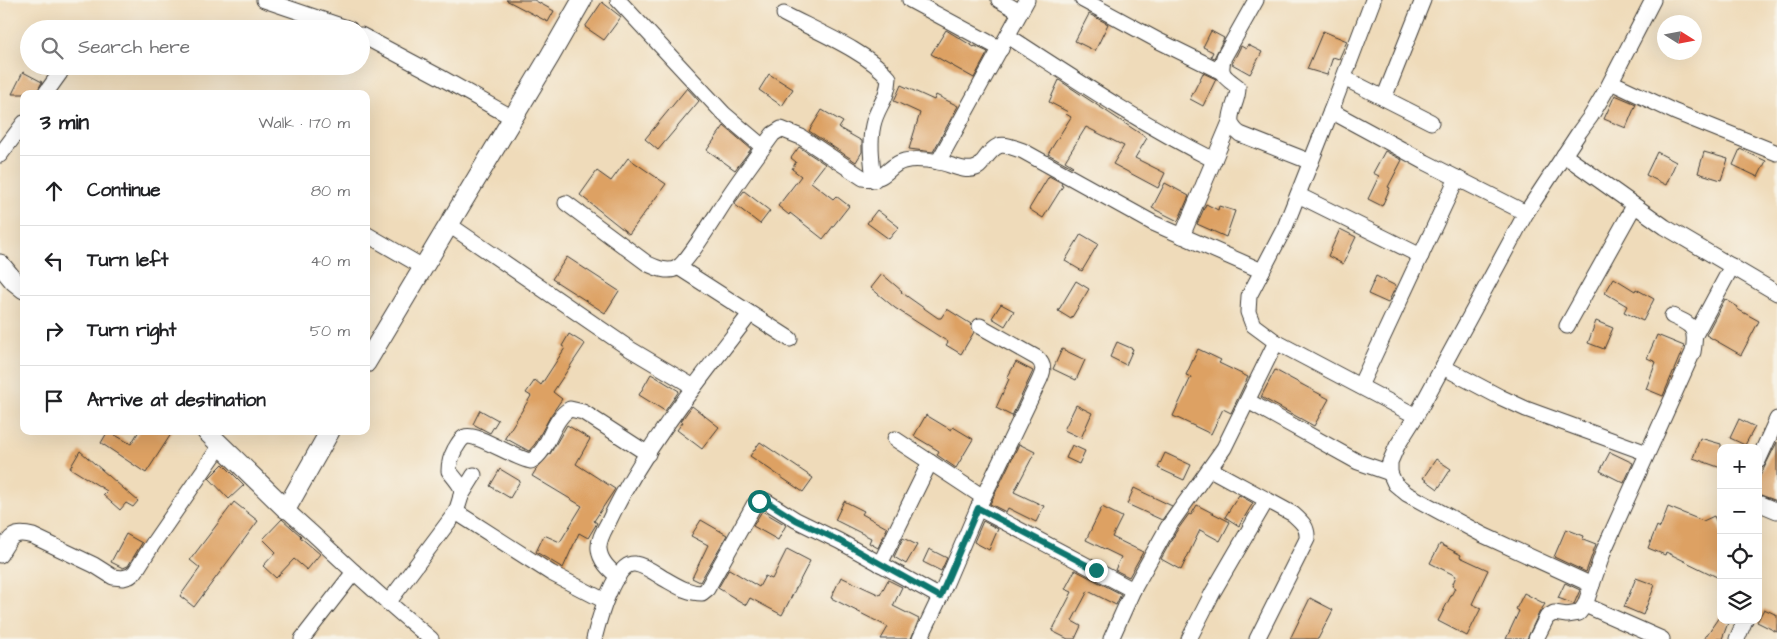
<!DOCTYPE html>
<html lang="en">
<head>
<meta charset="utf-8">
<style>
  :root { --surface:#fff; --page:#f6f6f6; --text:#202124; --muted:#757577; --line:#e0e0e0 }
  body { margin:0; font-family:"Architects Daughter",sans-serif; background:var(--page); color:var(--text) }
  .controls { position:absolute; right:15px; bottom:15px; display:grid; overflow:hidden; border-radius:10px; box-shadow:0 5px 20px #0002 }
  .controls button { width:45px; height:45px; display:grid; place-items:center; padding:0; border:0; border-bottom:1px solid var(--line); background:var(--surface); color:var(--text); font:25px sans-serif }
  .compass { position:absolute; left:1657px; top:15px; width:45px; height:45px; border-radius:50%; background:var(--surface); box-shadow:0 5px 20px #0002; rotate:101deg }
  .stop { position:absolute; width:15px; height:15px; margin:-11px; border:4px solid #0f766e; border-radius:50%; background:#fff }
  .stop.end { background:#0f766e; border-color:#fff; box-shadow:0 1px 5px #0008 }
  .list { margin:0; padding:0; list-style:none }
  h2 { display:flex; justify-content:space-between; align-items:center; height:65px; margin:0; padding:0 20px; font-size:21px }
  h2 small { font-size:16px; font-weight:400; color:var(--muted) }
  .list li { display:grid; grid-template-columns:32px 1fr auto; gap:15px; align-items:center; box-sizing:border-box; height:70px; padding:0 20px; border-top:1px solid var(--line) }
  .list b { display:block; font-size:19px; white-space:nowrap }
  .list em { font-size:16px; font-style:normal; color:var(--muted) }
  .icon { flex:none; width:28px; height:28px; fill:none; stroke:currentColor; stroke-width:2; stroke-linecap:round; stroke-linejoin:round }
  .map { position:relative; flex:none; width:1777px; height:639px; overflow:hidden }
  .search { position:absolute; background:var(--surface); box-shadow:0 5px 20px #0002; left:20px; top:20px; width:350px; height:55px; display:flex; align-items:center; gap:12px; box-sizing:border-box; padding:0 18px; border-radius:28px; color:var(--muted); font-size:19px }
  .panel { position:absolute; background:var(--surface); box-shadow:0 5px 20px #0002; left:20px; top:90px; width:350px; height:345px; border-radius:10px }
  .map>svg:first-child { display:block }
  .building { fill:#dda163 }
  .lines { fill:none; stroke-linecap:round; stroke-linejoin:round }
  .minor-casing { stroke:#3c3934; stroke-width:17 }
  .tertiary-casing { stroke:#3c3934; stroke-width:21 }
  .minor { stroke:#fff; stroke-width:15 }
  .tertiary { stroke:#fff; stroke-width:19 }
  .route { stroke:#0f766e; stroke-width:6 }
</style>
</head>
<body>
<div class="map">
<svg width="1777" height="639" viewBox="0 0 1777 639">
  <rect width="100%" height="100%" fill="#f7f3e8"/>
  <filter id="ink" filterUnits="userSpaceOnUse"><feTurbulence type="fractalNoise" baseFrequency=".02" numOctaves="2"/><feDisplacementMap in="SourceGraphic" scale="10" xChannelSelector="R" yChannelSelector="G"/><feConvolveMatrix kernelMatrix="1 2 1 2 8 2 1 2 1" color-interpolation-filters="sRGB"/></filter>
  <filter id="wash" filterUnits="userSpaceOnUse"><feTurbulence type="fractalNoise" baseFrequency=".0096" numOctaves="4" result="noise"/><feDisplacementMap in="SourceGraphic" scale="20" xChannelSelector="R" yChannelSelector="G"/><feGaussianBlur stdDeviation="1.12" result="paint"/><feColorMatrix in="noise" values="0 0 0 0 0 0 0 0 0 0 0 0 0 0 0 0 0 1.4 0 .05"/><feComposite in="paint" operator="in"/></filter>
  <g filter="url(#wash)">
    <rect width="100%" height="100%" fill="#efdbba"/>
    <g id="blocks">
      <g class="building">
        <path d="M506 0H534L554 11 548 22Z"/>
        <path d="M602 2 621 17 604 40 585 27Z"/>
        <path d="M1089 14 1108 24 1095 51 1075 41Z"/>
        <path d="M946 30 974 47 975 46 988 52 974 78 931 54Z"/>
        <path d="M1211 31 1224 38 1214 58 1211 56 1213 52 1203 47Z"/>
        <path d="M1323 31 1347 41 1339 59 1333 57 1327 75 1307 69Z"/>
        <path d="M1248 45 1262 52 1250 74 1232 64 1241 46 1246 49Z"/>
        <path d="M23 72 42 82 36 94H12Z"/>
        <path d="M1203 73 1216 79 1203 106 1190 99Z"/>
        <path d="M769 74 793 89 782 106 759 90Z"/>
        <path d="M1059 80 1147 138 1135 158 1165 173 1158 188 1113 164 1124 146 1086 127 1065 161 1073 166 1072 167 1048 154 1071 117 1066 114 1068 112 1049 102Z"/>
        <path d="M901 85 934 100 936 95 958 106 933 152 909 149 920 113 894 101Z"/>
        <path d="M687 88 699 101 658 150 645 139Z"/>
        <path d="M1615 95 1636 104 1626 128 1604 119Z"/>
        <path d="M822 110 843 122 839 128 862 141V152L856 162 809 131Z"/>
        <path d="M724 126 751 149 735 170 707 150Z"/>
        <path d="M799 147 825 164 811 182 833 199 836 196 849 206 823 239 790 213 789 215 778 206 801 176 792 169 796 162 791 158Z"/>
        <path d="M1740 149 1766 161 1758 177 1733 165Z"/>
        <path d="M1385 151 1402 160 1388 187 1390 188 1382 206 1368 199 1379 176 1373 173Z"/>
        <path d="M1657 152 1676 162 1666 185 1646 175Z"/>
        <path d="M1704 152 1728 159 1721 180 1698 173Z"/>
        <path d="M628 158 666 184 629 234 580 195 597 171 611 181Z"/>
        <path d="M1049 176 1062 183 1061 185 1063 186 1043 218 1029 209Z"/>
        <path d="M1165 183 1189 196 1178 221 1152 208Z"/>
        <path d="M744 191 770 211 760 224 734 204Z"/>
        <path d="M1206 204 1218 210 1219 206 1235 211 1226 237 1197 224Z"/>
        <path d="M877 210 899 227 889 239 867 223Z"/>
        <path d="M1340 229 1356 237 1343 264 1328 256Z"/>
        <path d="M1081 234 1098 244 1082 271 1065 261Z"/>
        <path d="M567 257 619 291 605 313 552 279Z"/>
        <path d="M882 274 902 291 901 292 938 318H941L947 309 971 324 974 332 961 354 946 345 948 342 895 308 871 288Z"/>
        <path d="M1376 276 1396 286 1388 303 1368 294Z"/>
        <path d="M1614 278 1635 291 1636 289 1654 299 1643 321 1624 312 1627 306 1605 293Z"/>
        <path d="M1076 281 1089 289 1071 319 1058 311Z"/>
        <path d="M1725 299 1738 307 1737 309 1759 321 1741 355 1706 335Z"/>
        <path d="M1001 304 1014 311 1005 326 992 318Z"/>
        <path d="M1596 321 1613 328 1604 349 1588 343Z"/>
        <path d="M569 334 585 344 553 392 562 399 551 415 535 444 529 451 527 450 505 438 531 396 526 393 535 380 541 385 565 348 562 346Z"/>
        <path d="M1657 335 1684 346 1663 396 1646 389 1656 362 1647 358Z"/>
        <path d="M1117 342 1133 349 1126 365 1110 357Z"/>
        <path d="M1062 349 1085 360 1076 380 1053 369Z"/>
        <path d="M1198 349 1221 360 1219 363 1248 377 1231 413 1223 409 1211 434 1173 416 1191 377 1186 375Z"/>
        <path d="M1016 362 1033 371 1012 416 996 408 1009 379 1007 378Z"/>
        <path d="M1275 370 1329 399 1314 426 1261 397Z"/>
        <path d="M651 374 679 391 665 411 639 395Z"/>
        <path d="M1076 405 1092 413 1081 438 1064 430Z"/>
        <path d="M692 406 719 427 702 449 677 430 683 422 681 421Z"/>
        <path d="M480 410 498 420 490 433 473 424Z"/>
        <path d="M926 415 951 430 953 427 973 439 956 468 937 455 939 451 914 436Z"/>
        <path d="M1739 419 1755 427 1745 445 1730 438Z"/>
        <path d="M567 425 590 439 576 464 615 489 594 521 597 523 588 538 579 533 563 568 536 552 544 535 560 542 582 506 532 476 537 468 550 454Z"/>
        <path d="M108 431 131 444 139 431H173L146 473 101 443Z"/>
        <path d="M1700 438 1721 444V468L1693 458Z"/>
        <path d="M760 442 813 478 803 492 750 456Z"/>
        <path d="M1777 442V501L1758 494V480Z"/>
        <path d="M1019 444 1035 452 1014 492 1044 506 1036 522 1008 508 1006 512 990 504Z"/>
        <path d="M1072 445 1085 451 1079 464 1066 458Z"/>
        <path d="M80 451 138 501 133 507 126 503 120 510 103 495 107 491 70 468Z"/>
        <path d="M1610 452 1633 463 1624 483 1600 471Z"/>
        <path d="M1165 453 1191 465 1184 480 1158 468Z"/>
        <path d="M1436 459 1451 469 1438 489 1423 478Z"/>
        <path d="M223 464 244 485 229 499 209 478Z"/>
        <path d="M500 469 520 481 510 498 490 486Z"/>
        <path d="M1134 488 1172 506 1162 520 1127 504Z"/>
        <path d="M1239 495 1253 503 1239 526 1225 517Z"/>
        <path d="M844 501 864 511 862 514 887 528 878 548 869 543 871 538 835 520Z"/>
        <path d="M234 502 258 521 194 607 180 596 200 568 190 560Z"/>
        <path d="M1197 505 1230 522 1220 541 1200 530 1181 570 1161 559 1176 532 1189 514 1191 515Z"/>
        <path d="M1102 507 1122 517 1112 537 1143 552 1129 577 1115 570 1121 557 1086 540Z"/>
        <path d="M1668 507 1703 521 1714 516 1721 532V579L1666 552 1665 555 1648 548 1657 526 1660 528Z"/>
        <path d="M762 511 786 525 778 540 753 526Z"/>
        <path d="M282 519 301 536 300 537 320 554 307 570 294 559 276 578 263 566 276 552 263 539Z"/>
        <path d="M701 520 727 535 700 582 692 578 708 545 691 536Z"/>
        <path d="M983 521 998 529 989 550 974 542Z"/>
        <path d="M1566 529 1584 536 1583 539 1596 544 1586 572 1554 557Z"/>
        <path d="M126 534 142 543 128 566 123 568 111 562Z"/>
        <path d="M903 538 917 545 906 564 894 557Z"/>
        <path d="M1440 544 1461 555 1460 557 1488 570 1472 604 1481 608 1467 636 1438 621 1455 588 1452 586 1456 576 1430 563Z"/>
        <path d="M787 549 810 561 782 615 750 598 746 605 718 588 729 569 759 587 765 576 772 579Z"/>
        <path d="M929 549 947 558 941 571 923 562Z"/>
        <path d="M1075 570 1121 594 1116 605 1088 591 1072 621 1081 626 1075 639H1068L1052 631 1072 592 1065 589Z"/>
        <path d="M841 577 880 595 888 580 902 587 893 606 919 619 911 639H881L888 627 831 598Z"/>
        <path d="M1636 578 1655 585 1643 615 1624 607Z"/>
        <path d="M1565 583 1580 590 1574 604 1558 598Z"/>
        <path d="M1524 593 1545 604 1539 613 1527 639H1506L1519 611 1516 609Z"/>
        <path d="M1310 598 1333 610 1318 639H1290Z"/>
        <path d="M1764 609 1777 615V632L1757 622Z"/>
        <path d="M1721 614V620H1729L1722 639H1704Z"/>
      </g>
    </g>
  </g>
  <g filter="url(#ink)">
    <use href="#blocks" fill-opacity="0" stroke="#3c3934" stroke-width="1"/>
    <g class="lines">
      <defs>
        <g id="minor">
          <path d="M264 0 350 29"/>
          <path d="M618 0 724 114 763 147"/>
          <path d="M910 0 1001 49"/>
          <path d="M999 0 1020 12"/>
          <path d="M1083 0 1159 41 1222 72"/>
          <path d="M1256 0 1224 57C1218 75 1225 77 1238 87 1239 105 1220 120 1240 134L1311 162"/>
          <path d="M1373 0 1331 111 1425 162 1526 213"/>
          <path d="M784 14C814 30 868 52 889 78 888 100 877 106 873 125 869 143 872 162 874 180"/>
          <path d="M361 35 440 77 513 118"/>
          <path d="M1008 36C1076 80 1142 124 1214 160"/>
          <path d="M1344 78 1431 122"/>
          <path d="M1611 82 1675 112 1777 153"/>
          <path d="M45 94 60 73"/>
          <path d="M1384 98 1423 0"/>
          <path d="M0 155 24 123"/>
          <path d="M1564 155 1665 227 1777 293"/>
          <path d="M938 162 1027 0"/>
          <path d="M1298 195 1421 256"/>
          <path d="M566 203 648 264C657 268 668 273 677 268 688 262 717 213 726 200 741 177 757 156 773 134L781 129 801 137 863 178C887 182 887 165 904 161 915 158 928 160 939 162 950 164 965 173 976 168 980 167 982 163 984 160 998 141 1002 143 1023 151L1153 223 1262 271"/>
          <path d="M448 224 630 349 694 387"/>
          <path d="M366 234 423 267"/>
          <path d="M1182 236 1230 122"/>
          <path d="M678 267 790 339"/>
          <path d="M980 326 1037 358C1046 366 1043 373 1038 383L978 508 1133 590"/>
          <path d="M1567 326 1634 206"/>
          <path d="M1695 335 1732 266"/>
          <path d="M1276 342 1253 325 1248 312 1249 296 1285 227 1331 111"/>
          <path d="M1443 367 1500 397 1526 409 1647 453"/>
          <path d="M1360 386 1457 178"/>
          <path d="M1248 401 1358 462 1390 473"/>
          <path d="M1416 416 1397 446 1390 462V473L1395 484 1407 494 1483 535 1592 585"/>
          <path d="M895 439 983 497"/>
          <path d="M1758 461 1777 419"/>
          <path d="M1210 469 1293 514C1302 522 1308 527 1307 539L1257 639"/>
          <path d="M461 496 474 475"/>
          <path d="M1758 503 1777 511"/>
          <path d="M286 509C299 522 313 533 326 546 360 578 395 609 431 639"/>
          <path d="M456 512 551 573 605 601"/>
          <path d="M0 555C10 538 12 530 33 536L94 565 113 577 123 578 130 576 135 572 154 542 221 445"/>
          <path d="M880 564 930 462"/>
          <path d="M618 577C609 569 600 561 599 549 598 539 605 529 609 521 644 447 701 378 750 314"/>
          <path d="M388 603 456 512C464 487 465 491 449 471 449 462 451 457 455 449 458 445 460 439 465 437 476 432 515 459 531 461 550 450 551 419 570 409L583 412 648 454"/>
          <path d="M1585 605 1604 550 1693 352C1697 328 1693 325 1672 316"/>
          <path d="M302 639 354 572"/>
          <path d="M594 639C598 623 614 561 635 564 644 565 655 573 663 578 676 585 687 593 702 593L707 589 754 505 759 501H766L796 520 839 541 940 597"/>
          <path d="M920 639 940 597 978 508"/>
          <path d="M1111 639 1133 590 1168 527 1224 448 1276 342 1416 416 1526 213 1580 131 1591 116 1608 87 1653 0"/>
          <path d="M1189 639 1213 592 1266 501"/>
          <path d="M1536 639 1547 617 1554 613 1567 615 1579 613 1585 605 1662 639"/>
          <path d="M1737 639 1745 620"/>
        </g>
        <g id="tertiary">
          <path d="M0 264 14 281 24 289"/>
          <path d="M366 363 550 56 582 0"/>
          <path d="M206 431 286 509 330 431"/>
        </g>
      </defs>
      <use href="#minor" class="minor-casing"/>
      <use href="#tertiary" class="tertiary-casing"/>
      <use href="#minor" class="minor"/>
      <use href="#tertiary" class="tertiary"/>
    </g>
  </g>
  <g class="lines" filter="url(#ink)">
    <path class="route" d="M759 501H766L796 520 840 541 940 597 978 508 1096 570"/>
  </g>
</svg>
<div class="controls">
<button>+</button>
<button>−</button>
<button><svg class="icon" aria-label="locate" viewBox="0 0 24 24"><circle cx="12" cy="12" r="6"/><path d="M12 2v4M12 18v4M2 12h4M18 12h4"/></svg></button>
<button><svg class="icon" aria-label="layers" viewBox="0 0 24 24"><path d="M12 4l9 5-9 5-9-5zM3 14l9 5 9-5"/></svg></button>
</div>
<svg class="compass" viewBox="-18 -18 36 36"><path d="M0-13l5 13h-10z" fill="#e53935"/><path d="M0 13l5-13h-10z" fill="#757577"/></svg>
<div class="stop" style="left:759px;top:501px"></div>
<div class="stop end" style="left:1096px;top:570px"></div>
<div class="search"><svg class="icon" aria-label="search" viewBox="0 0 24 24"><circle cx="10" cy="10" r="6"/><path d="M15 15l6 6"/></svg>Search here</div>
<section class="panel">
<h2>3 min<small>Walk · 170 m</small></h2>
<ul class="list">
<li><svg class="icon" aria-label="ahead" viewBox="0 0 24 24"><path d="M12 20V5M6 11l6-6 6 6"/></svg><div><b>Continue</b></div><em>80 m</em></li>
<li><svg class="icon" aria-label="left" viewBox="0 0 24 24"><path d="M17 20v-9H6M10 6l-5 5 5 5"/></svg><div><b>Turn left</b></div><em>40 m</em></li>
<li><svg class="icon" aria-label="right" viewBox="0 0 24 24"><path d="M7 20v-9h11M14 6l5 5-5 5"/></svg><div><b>Turn right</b></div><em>50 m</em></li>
<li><svg class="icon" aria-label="arrive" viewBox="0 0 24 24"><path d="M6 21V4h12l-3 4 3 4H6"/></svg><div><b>Arrive at destination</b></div></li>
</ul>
</section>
</div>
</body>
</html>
